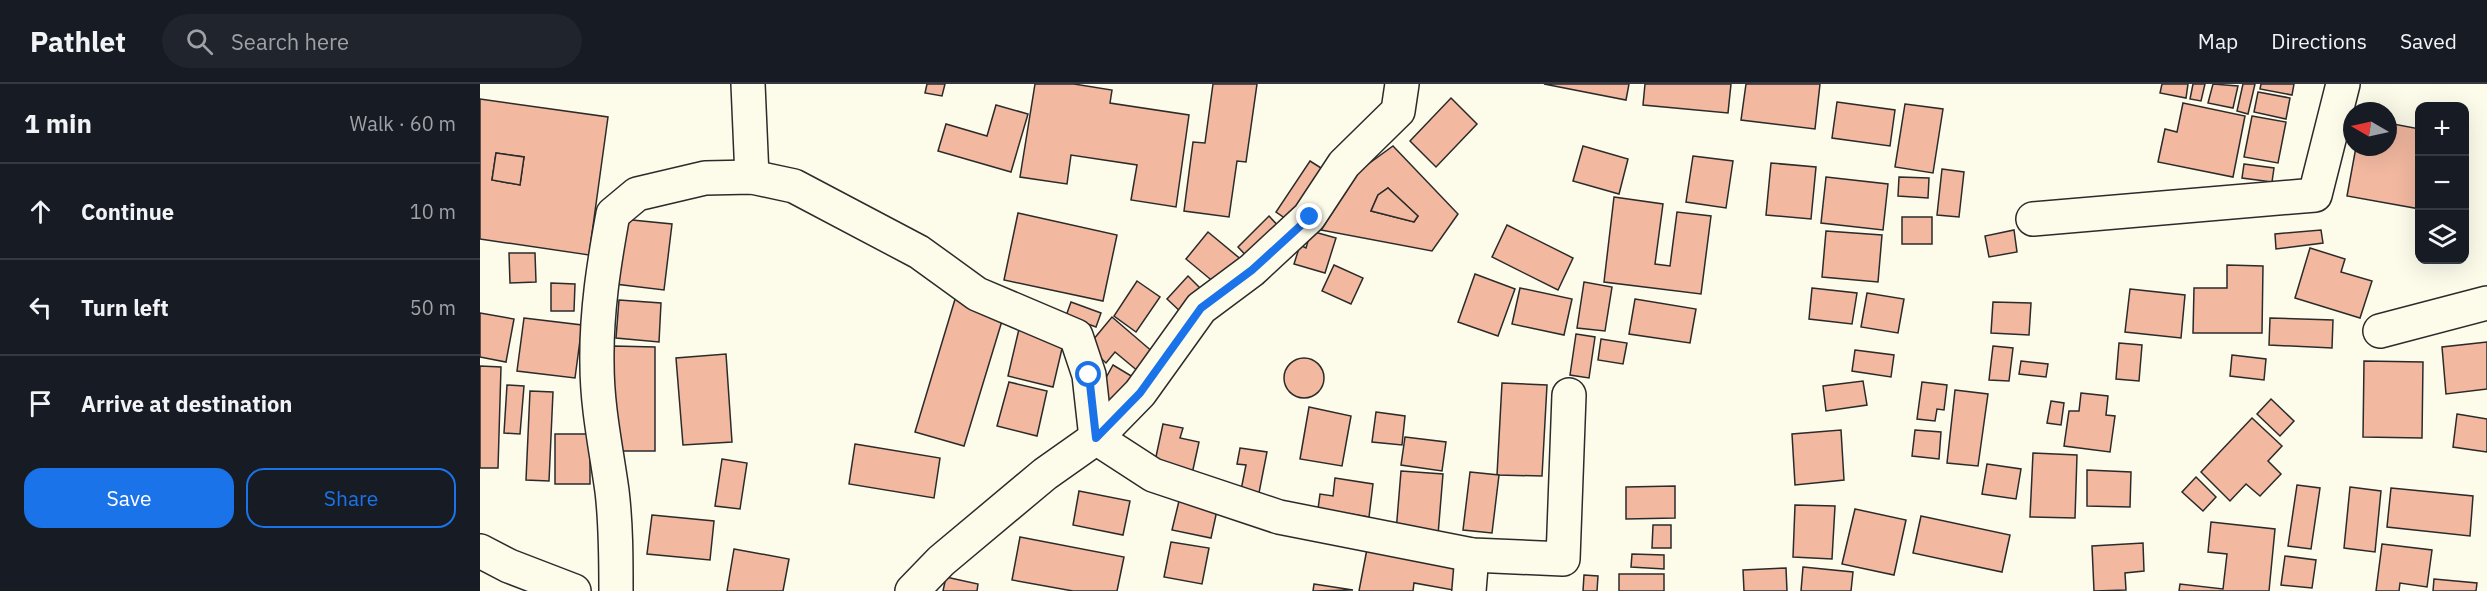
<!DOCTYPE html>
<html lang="en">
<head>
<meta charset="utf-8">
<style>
  :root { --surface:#171b24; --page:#20242c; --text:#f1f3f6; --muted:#9ea1a6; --line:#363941; --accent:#1a73e8 }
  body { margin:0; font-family:"IBM Plex Sans",sans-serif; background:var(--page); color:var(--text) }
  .controls { position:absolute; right:18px; top:18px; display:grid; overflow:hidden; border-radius:12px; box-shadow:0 6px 24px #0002 }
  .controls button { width:54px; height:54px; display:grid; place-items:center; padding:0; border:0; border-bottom:2px solid var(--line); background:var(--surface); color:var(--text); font:30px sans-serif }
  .compass { position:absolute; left:1863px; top:18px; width:54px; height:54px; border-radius:50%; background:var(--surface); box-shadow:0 6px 24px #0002; rotate:279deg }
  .stop { position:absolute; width:18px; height:18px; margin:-14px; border:4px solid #1a73e8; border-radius:50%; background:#fff }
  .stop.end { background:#1a73e8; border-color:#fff; box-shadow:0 2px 6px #0008 }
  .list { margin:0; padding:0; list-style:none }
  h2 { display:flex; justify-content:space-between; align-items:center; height:78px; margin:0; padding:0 24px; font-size:26px }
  h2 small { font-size:20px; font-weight:400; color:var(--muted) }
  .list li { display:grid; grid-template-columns:39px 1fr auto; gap:18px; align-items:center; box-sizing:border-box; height:96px; padding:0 24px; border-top:2px solid var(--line) }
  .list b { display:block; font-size:22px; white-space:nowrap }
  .list em { font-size:20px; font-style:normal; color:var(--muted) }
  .actions { display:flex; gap:12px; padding:18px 24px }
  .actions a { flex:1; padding:14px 0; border:2px solid var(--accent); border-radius:18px; text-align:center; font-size:21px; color:var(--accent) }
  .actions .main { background:var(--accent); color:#fff }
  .icon { flex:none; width:33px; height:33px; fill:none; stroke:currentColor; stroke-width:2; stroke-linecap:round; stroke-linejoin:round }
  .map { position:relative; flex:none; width:2007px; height:507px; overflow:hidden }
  header { display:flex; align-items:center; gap:36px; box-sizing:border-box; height:84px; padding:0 30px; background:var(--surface); border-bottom:2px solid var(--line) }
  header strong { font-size:28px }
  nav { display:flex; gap:33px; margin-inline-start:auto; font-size:21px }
  .search { width:420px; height:54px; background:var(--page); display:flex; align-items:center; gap:15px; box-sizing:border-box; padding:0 21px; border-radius:33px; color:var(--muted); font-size:22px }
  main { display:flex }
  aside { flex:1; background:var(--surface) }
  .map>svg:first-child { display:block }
  .building { fill:#f2b8a0; stroke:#2b2b2b; stroke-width:1.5; fill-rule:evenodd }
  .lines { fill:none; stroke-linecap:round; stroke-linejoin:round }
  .minor-casing { stroke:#2b2b2b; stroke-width:36 }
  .minor { stroke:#fdfbea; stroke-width:33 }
  .route { stroke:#1a73e8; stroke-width:8 }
</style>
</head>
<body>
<header>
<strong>Pathlet</strong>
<div class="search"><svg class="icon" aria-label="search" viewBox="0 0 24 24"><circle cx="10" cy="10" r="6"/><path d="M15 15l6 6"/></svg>Search here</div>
<nav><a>Map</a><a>Directions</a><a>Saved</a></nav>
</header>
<main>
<aside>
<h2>1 min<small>Walk · 60 m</small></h2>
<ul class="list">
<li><svg class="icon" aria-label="ahead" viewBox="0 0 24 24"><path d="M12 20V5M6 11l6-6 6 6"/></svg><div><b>Continue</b></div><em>10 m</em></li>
<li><svg class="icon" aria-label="left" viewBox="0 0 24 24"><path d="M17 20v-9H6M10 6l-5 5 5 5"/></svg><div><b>Turn left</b></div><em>50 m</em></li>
<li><svg class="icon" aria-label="arrive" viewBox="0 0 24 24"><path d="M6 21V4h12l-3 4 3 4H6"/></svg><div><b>Arrive at destination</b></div></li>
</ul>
<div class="actions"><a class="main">Save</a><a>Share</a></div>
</aside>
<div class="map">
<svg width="2007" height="507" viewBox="0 0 2007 507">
  <rect width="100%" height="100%" fill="#fdfbea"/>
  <g class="building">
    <path d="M447 0H465L462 12 445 9Z"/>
    <path d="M555 0H594L632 6 630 19 709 31 696 123 651 116 657 81 591 71 587 100 540 93Z"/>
    <path d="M733 0H777L766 78 757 77 749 133 704 127 713 58 725 59Z"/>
    <path d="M1064 0H1149L1146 16Z"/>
    <path d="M1165 0H1251L1248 29 1163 21Z"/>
    <path d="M1266 0H1340L1335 45 1261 36Z"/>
    <path d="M1682 0H1708L1706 14 1680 9Z"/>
    <path d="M1713 0H1725L1721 17 1710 15Z"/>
    <path d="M1733 0 1758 2 1753 24 1728 19Z"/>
    <path d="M1763 0H1775L1768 30 1757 27Z"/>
    <path d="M1781 0H1814L1812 11 1780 5Z"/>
    <path d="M1778 8 1810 14 1806 35 1774 28Z"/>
    <path d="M971 14 997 40 956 83 930 57Z"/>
    <path d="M0 15 128 33 109 171 0 155ZM16 69 44 73 40 101 12 96Z"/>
    <path d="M1357 18 1415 26 1410 62 1352 54Z"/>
    <path d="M1703 19 1765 32 1753 93 1678 78 1685 45 1697 48Z"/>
    <path d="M1425 20 1463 25 1453 89 1415 83Z"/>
    <path d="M516 21 548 30 531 88 458 67 466 40 507 52Z"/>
    <path d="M1772 32 1806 38 1798 79 1764 73Z"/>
    <path d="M1908 39 1940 45V125L1867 112 1876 63H1908Z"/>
    <path d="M913 62 978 130 952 167 841 146 880 86ZM908 104 938 132 934 138 891 127 898 111Z"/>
    <path d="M1103 62 1148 75 1139 110 1093 97Z"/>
    <path d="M16 69 44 73 40 101 12 96Z"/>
    <path d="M1213 72 1253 77 1246 124 1206 118Z"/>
    <path d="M830 77 849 89 815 141 796 128Z"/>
    <path d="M1291 79 1336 83 1331 135 1286 131Z"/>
    <path d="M1764 80 1794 84 1792 98 1762 94Z"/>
    <path d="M1462 85 1484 88 1479 133 1457 131Z"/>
    <path d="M1346 93 1408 100 1403 146 1341 139Z"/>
    <path d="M1419 93 1449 94 1448 114 1418 112Z"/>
    <path d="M908 104 938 132 934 138 891 127 898 111Z"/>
    <path d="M1134 113 1183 120 1175 180 1190 182 1197 128 1231 132 1221 210 1124 198Z"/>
    <path d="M538 129 637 151 623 217 524 196Z"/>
    <path d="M789 132 803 147 772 178 758 163Z"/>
    <rect x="1422" y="133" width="30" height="27"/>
    <path d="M142 135 192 140 184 206 135 200Z"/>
    <path d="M1027 141 1093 174 1078 206 1012 173Z"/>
    <path d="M1534 146 1537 168 1509 173 1505 152Z"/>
    <path d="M1841 146 1843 159 1796 165 1795 150Z"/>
    <path d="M831 147 856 154 845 189 814 180 820 161 826 164Z"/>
    <path d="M1346 147 1402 151 1398 198 1342 193Z"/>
    <path d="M728 148 763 177 741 204 706 175Z"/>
    <path d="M1830 164 1865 175 1861 188 1892 197 1880 234 1815 214Z"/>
    <path d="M29 169H55L56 198 30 199Z"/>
    <path d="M854 181 883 194 871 220 842 207Z"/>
    <path d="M1747 181 1783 182 1782 249H1713L1714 204H1747Z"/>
    <path d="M995 190 1035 205 1018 252 978 238Z"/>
    <path d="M708 192 724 208 703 230 687 215Z"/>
    <path d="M657 197 680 213 656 248 634 232Z"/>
    <path d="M1104 198 1132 203 1125 247 1097 244Z"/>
    <path d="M71 199 95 200 94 227H71Z"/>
    <path d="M1040 204 1092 215 1084 251 1032 240Z"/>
    <path d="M1332 204 1377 209 1372 240 1329 235Z"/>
    <path d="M1650 205 1705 211 1701 254 1645 248Z"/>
    <path d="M1387 209 1424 215 1418 249 1381 243Z"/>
    <path d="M476 212 525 227 484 362 435 348Z"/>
    <path d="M1155 215 1216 225 1210 259 1149 250Z"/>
    <path d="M139 216 181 219 179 258 136 254Z"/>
    <path d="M591 218 621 229 616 243 586 232Z"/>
    <path d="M1513 218 1551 219 1549 251 1511 249Z"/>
    <path d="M0 229 34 235 26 278 0 273Z"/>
    <path d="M632 233 674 269 659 288 635 268 626 279 608 262Z"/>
    <path d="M44 234 102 241 95 294 37 287Z"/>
    <path d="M1790 234 1853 236 1852 264 1789 261Z"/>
    <path d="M539 245 584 256 573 303 528 292Z"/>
    <path d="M1096 250 1115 253 1109 294 1090 291Z"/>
    <path d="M1121 255 1147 259 1143 280 1118 276Z"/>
    <path d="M2007 258V305L1966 310 1962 263Z"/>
    <path d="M1639 259 1662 261 1659 297 1636 295Z"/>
    <path d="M133 262 175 263V367H133Z"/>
    <path d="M1513 262 1533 264 1529 297 1509 296Z"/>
    <path d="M1375 266 1414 271 1411 293 1372 287Z"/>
    <path d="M246 270 252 358 203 361 196 274Z"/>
    <path d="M1752 271 1786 275 1784 296 1750 292Z"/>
    <circle cx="824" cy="294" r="20"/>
    <path d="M1541 277 1568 280 1566 293 1539 290Z"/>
    <path d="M1884 277 1943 278 1942 354 1883 353Z"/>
    <path d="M633 281 658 296 641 324 617 310Z"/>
    <path d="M0 282 21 283 18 384H0Z"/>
    <path d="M1383 297 1387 321 1346 327 1343 302Z"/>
    <path d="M529 298 567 307 557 352 517 342Z"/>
    <path d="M1442 298 1467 301 1464 326 1457 325 1455 337 1437 335Z"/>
    <path d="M1022 299 1067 301 1062 392 1017 391Z"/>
    <path d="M27 301 44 302 40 350 24 349Z"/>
    <path d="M1475 306 1508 310 1498 382 1467 379Z"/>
    <path d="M50 307 73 308 69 397 46 396Z"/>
    <path d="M1601 309 1628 312 1626 331 1635 332 1630 368 1584 362 1589 327H1599Z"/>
    <path d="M1791 315 1814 337 1800 352 1777 330Z"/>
    <path d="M1571 317 1584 319 1581 341 1567 339Z"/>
    <path d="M829 323 871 332 862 382 820 375Z"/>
    <path d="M896 328 925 332 922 361 892 358Z"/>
    <path d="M1977 330 2007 335V368L1973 363Z"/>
    <path d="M1772 334 1802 362 1788 377 1801 390 1780 412 1766 400 1750 417 1721 388Z"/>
    <path d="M683 340 703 344 700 354 719 358 712 390 674 382Z"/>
    <path d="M1361 346 1364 396 1315 401 1312 350Z"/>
    <path d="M1435 346 1461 348 1459 375 1432 372Z"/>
    <rect x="75" y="350" width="35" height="50"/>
    <path d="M925 353 966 358 962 387 921 381Z"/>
    <path d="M375 360 460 374 454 414 369 400Z"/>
    <path d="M760 364 787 368 779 409 761 406 766 381 757 380Z"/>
    <path d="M1553 369 1597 371 1595 434 1550 433Z"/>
    <path d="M242 375 267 379 260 425 235 422Z"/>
    <path d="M1507 380 1541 385 1536 415 1502 410Z"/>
    <path d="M1607 386 1651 388 1650 423 1607 422Z"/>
    <path d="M921 387 963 390 958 451 916 448Z"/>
    <path d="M990 388 1019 391 1012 449 983 446Z"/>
    <path d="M1716 393 1736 413 1723 427 1702 408Z"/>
    <path d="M855 394 893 400 889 433 838 425 840 410 853 412Z"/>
    <path d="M1817 401 1840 404 1831 465 1808 462Z"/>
    <path d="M1195 402V434L1146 435V403Z"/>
    <path d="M1870 403 1901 407 1895 468 1864 464Z"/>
    <path d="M1911 404 1993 412 1990 452 1907 443Z"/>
    <path d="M599 407 650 417 643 451 593 441Z"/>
    <path d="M699 417H739L731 454 692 446Z"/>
    <path d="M1315 421 1355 422 1352 475 1313 473Z"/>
    <path d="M1375 425 1426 436 1414 491 1362 480Z"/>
    <path d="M172 431 234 437 230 476 167 470Z"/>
    <path d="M1441 432 1530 451 1522 488 1433 469Z"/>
    <path d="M1731 438 1795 445 1789 507H1699L1700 500 1743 505 1747 470 1728 468Z"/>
    <path d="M1173 441H1191V464H1172Z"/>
    <path d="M540 453 644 473 637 507H593L532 496Z"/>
    <path d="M691 458 729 464 722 500 684 493Z"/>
    <path d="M1663 459 1664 487 1645 489 1646 506 1614 507 1612 462Z"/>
    <path d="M1902 460 1952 466 1947 503 1920 499 1919 507H1896Z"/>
    <path d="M254 465 309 475 303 507H247Z"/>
    <path d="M887 465 977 482 973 506 934 499 933 507H879Z"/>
    <path d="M1152 470 1184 471V485L1151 483Z"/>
    <path d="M1805 472 1836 476 1832 504 1801 501Z"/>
    <path d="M1323 483 1373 488 1371 507H1321Z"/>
    <path d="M1306 484 1307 507H1264L1263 486Z"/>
    <rect x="1139" y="490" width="45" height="17"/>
    <path d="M1104 491 1118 492 1117 507H1103Z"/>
    <path d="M466 493 498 500 497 507H463Z"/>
    <path d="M1954 495 1997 499 1996 507H1953Z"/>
    <path d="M834 500 873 506 833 507Z"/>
  </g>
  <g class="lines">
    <defs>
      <g id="minor">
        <path d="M268 0 272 93"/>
        <path d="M1553 135 1835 111 1863 0"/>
        <path d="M1900 247 2007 219"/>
        <path d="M0 467 29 482 94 507"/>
        <path d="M136 507C136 473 136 440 132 407 126 364 117 323 117 280 116 229 124 179 133 130L157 110 225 94 272 93 314 102 439 168 497 210 596 252 609 291 616 354 673 391 799 433 992 471 1083 475 1089 311"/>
        <path d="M432 507 461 477 565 390 616 354 660 309 721 224 772 186 829 133 864 80 918 27 922 0"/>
        <path d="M989 507 992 471"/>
      </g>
    </defs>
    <use href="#minor" class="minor-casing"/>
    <use href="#minor" class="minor"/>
  </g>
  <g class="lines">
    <path class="route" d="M609 291 616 354 660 309 721 224 772 186 830 133"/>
  </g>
</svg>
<div class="controls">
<button>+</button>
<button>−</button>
<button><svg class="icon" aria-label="layers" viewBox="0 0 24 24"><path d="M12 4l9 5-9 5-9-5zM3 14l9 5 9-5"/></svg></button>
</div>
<svg class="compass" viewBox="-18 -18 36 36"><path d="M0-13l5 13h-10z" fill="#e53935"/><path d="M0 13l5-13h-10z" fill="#9ea1a6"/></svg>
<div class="stop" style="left:609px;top:291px"></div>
<div class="stop end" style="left:830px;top:133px"></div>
</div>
</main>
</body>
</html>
